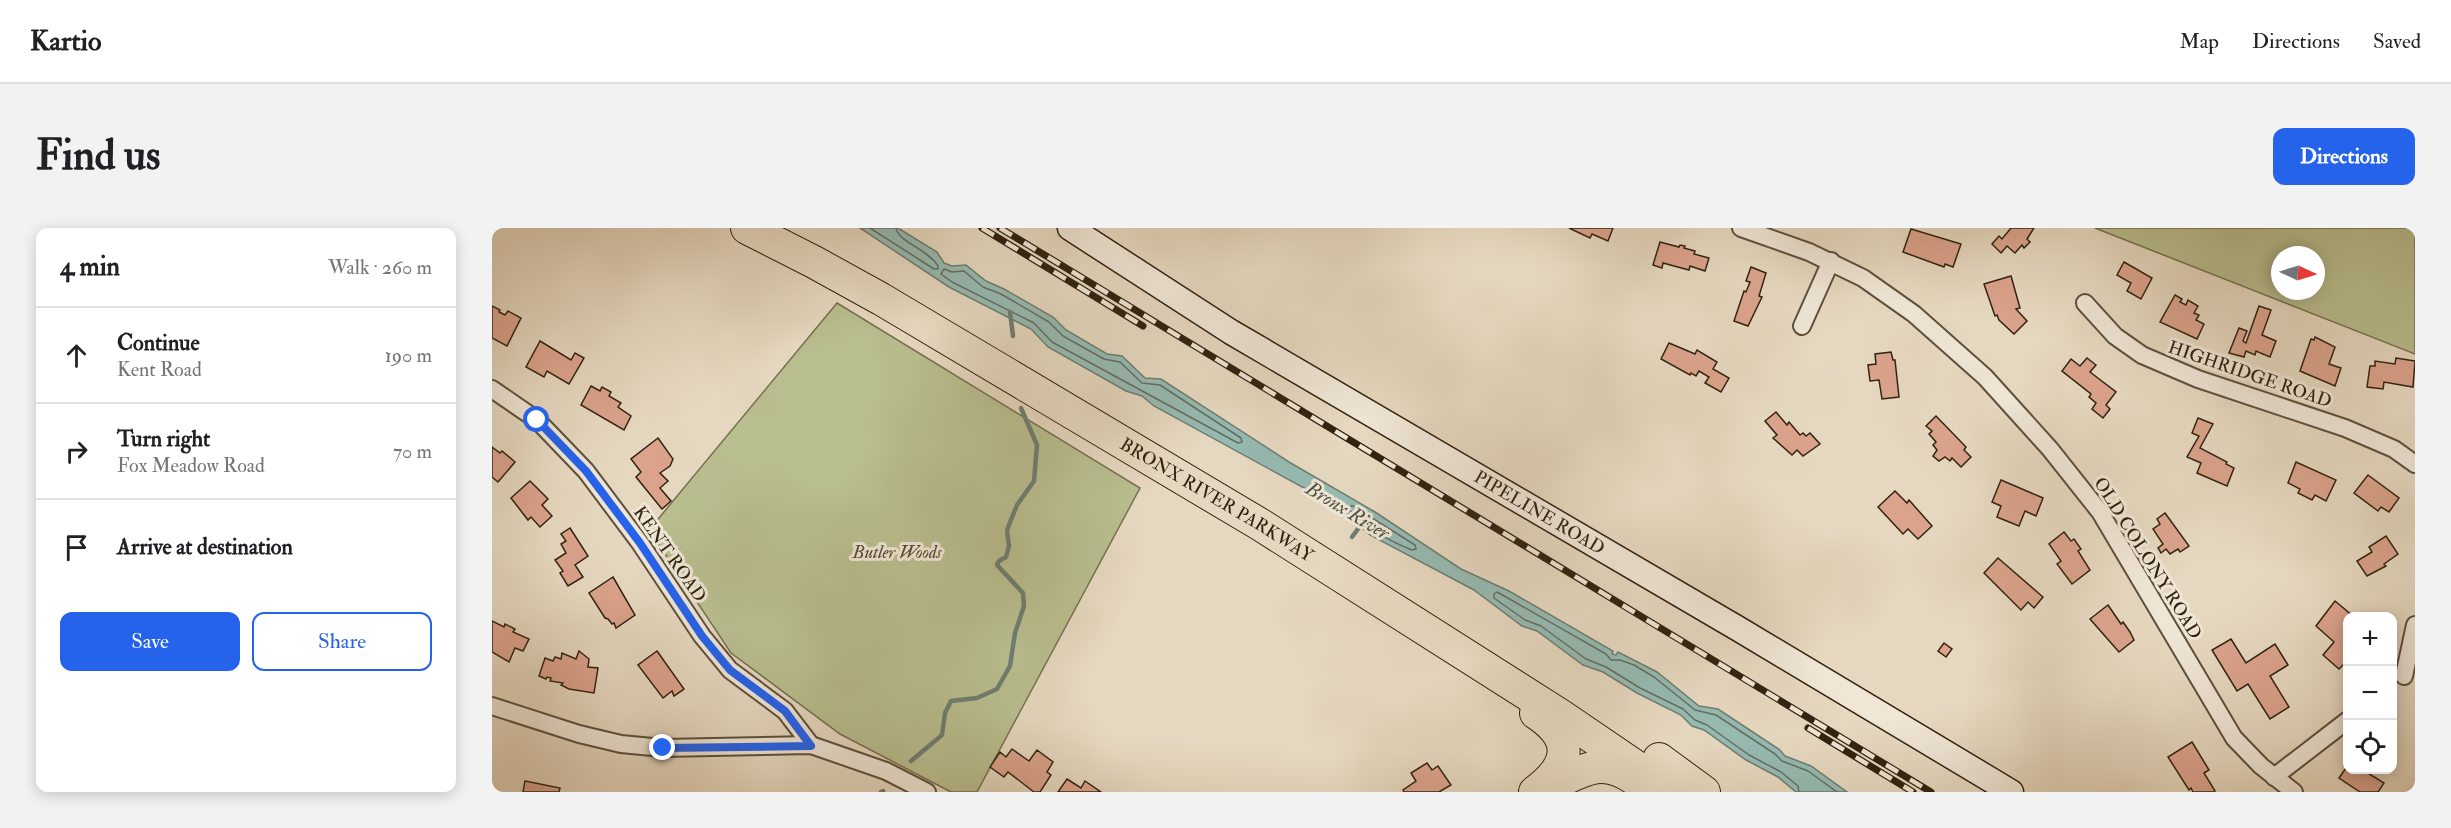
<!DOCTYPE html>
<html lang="en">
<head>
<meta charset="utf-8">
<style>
  :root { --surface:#fff; --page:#f2f2f2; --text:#202124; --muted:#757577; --line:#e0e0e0; --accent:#2563eb }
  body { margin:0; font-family:"IM FELL Double Pica",serif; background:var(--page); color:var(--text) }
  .controls { position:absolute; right:18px; bottom:18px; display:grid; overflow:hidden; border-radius:12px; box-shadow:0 3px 15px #0003 }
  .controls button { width:54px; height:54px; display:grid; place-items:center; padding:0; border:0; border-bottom:2px solid var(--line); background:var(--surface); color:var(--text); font:30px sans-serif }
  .compass { position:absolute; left:1779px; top:18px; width:54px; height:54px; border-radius:50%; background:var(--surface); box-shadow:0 3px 15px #0003; rotate:94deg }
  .stop { position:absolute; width:18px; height:18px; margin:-14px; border:4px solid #2563eb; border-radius:50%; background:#fff }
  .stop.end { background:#2563eb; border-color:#fff; box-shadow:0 2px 6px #0008 }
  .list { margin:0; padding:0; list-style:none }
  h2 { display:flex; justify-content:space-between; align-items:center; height:78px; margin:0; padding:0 24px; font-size:26px }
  h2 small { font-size:20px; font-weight:400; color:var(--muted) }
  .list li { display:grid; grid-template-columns:39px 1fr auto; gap:18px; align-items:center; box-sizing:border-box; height:96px; padding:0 24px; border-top:2px solid var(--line) }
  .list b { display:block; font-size:22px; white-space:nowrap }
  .list p { margin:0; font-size:20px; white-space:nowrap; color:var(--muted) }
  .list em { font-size:20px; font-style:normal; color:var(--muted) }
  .actions { display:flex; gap:12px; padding:18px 24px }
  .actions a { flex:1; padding:14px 0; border:2px solid var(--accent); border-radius:12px; text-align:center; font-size:21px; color:var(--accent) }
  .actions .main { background:var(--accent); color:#fff }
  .icon { flex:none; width:33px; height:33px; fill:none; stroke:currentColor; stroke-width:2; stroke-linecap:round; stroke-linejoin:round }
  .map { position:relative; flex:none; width:1923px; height:564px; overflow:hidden; border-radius:12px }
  header { display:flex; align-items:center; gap:36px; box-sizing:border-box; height:84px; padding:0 30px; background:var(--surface); border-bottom:2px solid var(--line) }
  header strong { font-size:28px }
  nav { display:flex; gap:33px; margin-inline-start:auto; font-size:21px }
  .intro { display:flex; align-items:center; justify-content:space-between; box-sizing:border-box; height:144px; padding:0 36px }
  h1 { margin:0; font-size:42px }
  .button { padding:15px 27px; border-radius:12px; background:var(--accent); color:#fff; font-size:21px; font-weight:700 }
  main { display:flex; gap:36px; padding:0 36px }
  aside { flex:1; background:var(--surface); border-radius:12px; box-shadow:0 3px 15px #0003 }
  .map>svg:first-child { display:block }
  .green { fill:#b9be8f; stroke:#757050; stroke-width:1.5; fill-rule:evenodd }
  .water { fill:#96bab2; stroke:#6e7e71; stroke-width:1.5 }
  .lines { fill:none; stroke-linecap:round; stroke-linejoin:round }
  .shore { stroke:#646e61; stroke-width:1.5 }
  .stream { stroke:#6e7e71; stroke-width:4.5 }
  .building { fill:#dba38c; stroke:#312310; stroke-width:1.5 }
  .street-casing { stroke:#5e503c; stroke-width:20 }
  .secondary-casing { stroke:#312310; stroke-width:27 }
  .highway-casing { stroke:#312310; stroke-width:34 }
  .street { stroke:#efe6d6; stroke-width:16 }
  .secondary { stroke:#efe6d6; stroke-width:24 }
  .highway { stroke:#e6d8c0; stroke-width:32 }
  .rail-casing { stroke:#312310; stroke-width:7 }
  .rail { stroke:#efe6d6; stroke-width:4.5; stroke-dasharray:14; stroke-linecap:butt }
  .route { stroke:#2563eb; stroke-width:8 }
  .labels { text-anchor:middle; stroke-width:6; stroke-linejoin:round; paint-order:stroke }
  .street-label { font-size:18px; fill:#312310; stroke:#efe6d6 }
  .park-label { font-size:18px; font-style:italic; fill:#534a30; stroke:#efe6d6 }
  .water-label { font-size:20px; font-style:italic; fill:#4f5041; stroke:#efe6d6 }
</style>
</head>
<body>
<header>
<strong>Kartio</strong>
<nav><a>Map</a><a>Directions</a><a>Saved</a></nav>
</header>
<div class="intro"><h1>Find us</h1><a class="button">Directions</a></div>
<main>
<aside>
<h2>4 min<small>Walk · 260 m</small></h2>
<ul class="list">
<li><svg class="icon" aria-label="ahead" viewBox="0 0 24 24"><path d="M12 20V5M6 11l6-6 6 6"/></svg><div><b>Continue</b><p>Kent Road</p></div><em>190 m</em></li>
<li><svg class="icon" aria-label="right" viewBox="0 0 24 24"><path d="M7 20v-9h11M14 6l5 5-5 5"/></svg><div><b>Turn right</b><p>Fox Meadow Road</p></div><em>70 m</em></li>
<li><svg class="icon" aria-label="arrive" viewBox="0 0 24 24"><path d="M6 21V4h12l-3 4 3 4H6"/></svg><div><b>Arrive at destination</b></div></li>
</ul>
<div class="actions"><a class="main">Save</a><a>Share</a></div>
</aside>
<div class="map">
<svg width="1923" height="564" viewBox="0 0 1923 564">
  <rect width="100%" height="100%" fill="#e6d8c0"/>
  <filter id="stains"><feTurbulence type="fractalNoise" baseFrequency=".00333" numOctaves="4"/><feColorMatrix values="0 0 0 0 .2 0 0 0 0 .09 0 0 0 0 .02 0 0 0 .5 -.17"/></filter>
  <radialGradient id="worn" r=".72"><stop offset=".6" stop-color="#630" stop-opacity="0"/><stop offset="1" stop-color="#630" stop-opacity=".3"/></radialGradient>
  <g class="green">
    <path d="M1603 0H1923V126ZM1788 27H1824V63H1788Z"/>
    <path d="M345 75 648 260 485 564H459L348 506 239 425 157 302Z"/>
  </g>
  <path class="water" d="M368 0H406L445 24 452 35 460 38 474 37 494 53 512 61 561 89 574 102 615 126 630 128 653 150 669 151 797 234 883 284 969 341 1017 363 1121 423 1120 426 1124 427 1126 424 1165 444 1207 478 1226 481 1288 522 1293 528 1319 538 1355 564H1304L1286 549 1254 532 1212 502 1200 498 1189 487 1145 465 1111 444 1091 437 1045 403 1030 398 982 362 878 307 845 278 662 178 650 168 634 163 556 119 539 101 457 59Z"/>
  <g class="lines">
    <g class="shore">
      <path d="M378 0 442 41H446V38C437 22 405 13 404 0"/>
      <path d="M452 41 460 44 472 43 491 59 509 66 557 94 571 108 612 131 628 134 650 155 668 157 749 210 750 214 746 215 560 114 542 95 460 54 449 46Z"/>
      <path d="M861 278 923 317 924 321 920 322C897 313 875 300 857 282V278Z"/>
      <path d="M1307 564 1306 558 1289 544 1257 527 1215 497 1203 492 1191 481 1148 460 1114 439 1094 431 1049 398 1033 392 1002 370V366L1005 364 1014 369 1114 426 1119 432H1128L1142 437 1162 449 1203 482 1224 487 1283 526 1290 533 1316 543 1345 564"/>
    </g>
    <g class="stream">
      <path d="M518 84 521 108"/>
      <path d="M860 309 871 294"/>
      <path d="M419 533 450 507 453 485 459 473 485 470 505 461 518 438 523 405 532 378 531 365 505 337 507 333 514 329 517 318 515 302 525 277 542 253 545 217 529 180"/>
      <path d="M389 564 391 563"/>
    </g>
  </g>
  <g class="building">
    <path d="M1077 0H1121L1116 13 1100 6 1098 10Z"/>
    <path d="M1519 0H1542L1535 11 1538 14 1532 20 1530 17 1523 25 1515 18 1509 25 1500 16 1507 8 1510 11Z"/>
    <path d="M1419 1 1469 16 1461 39 1453 36 1452 39 1411 24Z"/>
    <path d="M1168 14 1187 19 1188 17 1193 18 1192 20 1203 23 1202 26 1217 30 1213 43 1198 38 1197 42 1171 35 1170 40 1161 37Z"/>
    <path d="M1632 34 1660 50 1649 71 1635 63 1639 55 1625 47Z"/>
    <path d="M1259 39 1274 45 1267 68 1270 69 1256 98 1242 93 1252 63 1254 64 1258 54 1254 53Z"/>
    <path d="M1519 48 1528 80 1524 81 1535 93 1522 106 1507 92 1505 87 1503 88 1492 56Z"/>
    <path d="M1683 67 1690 71 1688 74 1694 77 1696 72 1706 78 1702 85 1707 87 1704 92 1712 96 1705 111 1668 94Z"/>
    <path d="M0 78 8 82 7 84 13 87 16 83 29 90 15 118 0 110Z"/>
    <path d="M1767 78 1779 82 1770 107 1784 113 1778 129 1764 123 1763 127 1754 123 1752 129 1737 125 1747 100 1755 103 1751 113 1754 115Z"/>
    <path d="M1823 109 1843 119 1837 136 1849 140 1843 158 1808 143 1819 111 1822 112Z"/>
    <path d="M48 113 79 132 83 125 92 130 77 156 55 143 52 149 34 139Z"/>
    <path d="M1177 115 1203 126 1205 122 1225 134 1221 141 1237 150 1229 164 1213 155 1217 149 1207 143 1204 148 1199 145 1198 147 1169 131Z"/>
    <path d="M1399 124 1401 132H1403L1407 169 1390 171 1387 152 1378 153 1376 137 1384 136 1383 126Z"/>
    <path d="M1595 130 1604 137 1598 144 1624 164 1614 177 1618 181 1611 190 1600 181 1604 175 1597 169 1599 166 1570 143 1579 131 1588 138Z"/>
    <path d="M1904 130 1923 133 1921 159 1892 154 1891 161 1875 159 1878 138H1883V133L1903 136Z"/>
    <path d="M99 158 108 163 110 159 119 164 117 168 129 175 126 179 139 188 132 202 89 177Z"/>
    <path d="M1284 184 1295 197 1297 194 1308 207 1311 205 1314 208 1318 205 1328 216 1311 228 1305 222 1300 227 1281 210 1285 207 1273 193Z"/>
    <path d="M1444 188 1474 219 1472 222 1479 229 1469 239 1460 230 1458 233 1453 229 1447 233 1441 228 1445 222 1441 217 1444 214 1437 206 1440 203 1434 198Z"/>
    <path d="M1706 190 1721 196 1708 220 1735 234 1734 236 1742 240 1735 258 1705 245 1709 235 1695 229 1707 208 1700 205Z"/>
    <path d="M166 210 181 231 178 238 168 245 176 253 168 260 179 273 170 281 144 249 149 244 139 231Z"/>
    <path d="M0 219 8 225 10 223 23 234 6 254 0 249Z"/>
    <path d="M1804 234 1844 252 1834 273 1823 267 1820 272 1806 265 1808 261 1796 255Z"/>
    <path d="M1876 247 1907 270 1897 284 1889 279 1886 283 1862 265Z"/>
    <path d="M1509 252 1551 270 1544 288 1533 283 1527 298 1505 289 1509 278 1500 274Z"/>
    <path d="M38 253 56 271 50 277 60 288 48 299 39 289 36 292 19 270Z"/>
    <path d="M1403 263 1415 275 1417 272 1440 298 1426 311 1416 301 1411 306 1386 279Z"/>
    <path d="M1673 285 1697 318 1688 324 1686 321 1678 326 1674 321 1669 325 1666 320 1671 316 1661 301 1668 296 1665 291Z"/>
    <path d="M78 300 96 328 83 337 91 349 76 358 68 345 71 343 63 332 74 325 69 316 74 313 69 306Z"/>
    <path d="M1572 304 1579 313 1582 311 1589 321 1586 323 1598 342 1580 356 1565 336 1569 333 1557 316Z"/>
    <path d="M1894 308 1906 326 1892 336 1894 338 1875 348 1865 333 1880 324 1877 319Z"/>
    <path d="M1506 330 1551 369 1542 380 1536 374 1529 382 1492 345Z"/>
    <path d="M121 349 143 387 124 400 122 395 120 396 116 391 113 390 97 365Z"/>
    <path d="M1843 373 1861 388H1856L1853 397 1856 400V432L1847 441 1831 427 1842 414 1824 398Z"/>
    <path d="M1616 377 1629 396 1631 394 1638 404 1642 412 1627 424 1598 391Z"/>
    <path d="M0 393 12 399 13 396 23 401 21 404 37 411 31 423 23 420 17 434 0 424Z"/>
    <path d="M1739 411 1754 435 1783 416 1796 437 1778 448 1797 479 1778 491 1756 456 1745 463 1720 422Z"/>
    <path d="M1452 415 1460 421 1454 429 1446 423Z"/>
    <path d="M87 423 97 431 96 439 106 440 102 465 77 461 69 457 71 455 58 453 59 450 55 449 54 451 47 448 53 430 61 433 63 429 69 431 70 425 84 431Z"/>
    <path d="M165 423 192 461 182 468 180 463 171 470 146 437Z"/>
    <path d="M1700 514 1717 542 1712 545 1723 563 1722 564H1701L1699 560 1697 562 1676 529Z"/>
    <path d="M520 521 537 533 545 522 561 534 555 544 559 547 548 564H542L516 544 512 549 498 539 508 524 514 529Z"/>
    <path d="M935 535 940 542 946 538 959 557 947 564H912L911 562 924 553 919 545Z"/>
    <path d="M1856 537V542H1871L1892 555 1886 564H1868L1847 550Z"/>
    <path d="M575 551 589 560 593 553 609 564H566Z"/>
    <path d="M33 553 68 560 67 564H31Z"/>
  </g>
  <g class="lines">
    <defs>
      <g id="street">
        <path d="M1249 0 1317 24 1371 50 1422 86 1493 149 1558 221 1608 284 1742 510 1769 538 1802 564"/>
        <path d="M1593 75 1623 108 1650 127 1706 151 1853 200 1902 221 1923 236"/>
        <path d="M1310 98 1339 33"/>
        <path d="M0 161 45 192 94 243 148 315 210 408 238 442 293 483 319 517"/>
        <path d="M1912 448 1923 397"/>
        <path d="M0 478 87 506 129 516 171 520 319 517 394 543 435 564"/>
        <path d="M1782 549 1856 492"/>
      </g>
      <g id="secondary">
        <path id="s1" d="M578 0 739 104 1245 400 1519 564"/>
      </g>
      <g id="highway">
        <path id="s2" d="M255 0 322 34 389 71 769 297 1068 487 1181 564"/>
        <path d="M1167 531 1212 564"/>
        <path d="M1053 561C1088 544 1108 526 1144 552"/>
        <path d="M1043 564C1079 537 1083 511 1044 485"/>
      </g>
    </defs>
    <use href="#street" class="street-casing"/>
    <use href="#secondary" class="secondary-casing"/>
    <use href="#highway" class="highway-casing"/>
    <use href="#street" class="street"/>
    <use href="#secondary" class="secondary"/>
    <use href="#highway" class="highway"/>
    <defs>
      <g id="rail">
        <path d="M490 0 651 98"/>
        <path d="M508 0 1439 564"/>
        <path d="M1316 500 1421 564"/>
      </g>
    </defs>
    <use href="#rail" class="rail-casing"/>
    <use href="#rail" class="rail"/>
  </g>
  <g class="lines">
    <path class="route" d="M45 192 94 243 148 315 210 408 238 442 293 483 319 518 171 520"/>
  </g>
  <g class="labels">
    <g class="street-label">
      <text transform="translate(1758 146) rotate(19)" y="6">HIGHRIDGE ROAD</text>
      <text dy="6" stroke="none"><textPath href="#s2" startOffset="543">BRONX RIVER PARKWAY</textPath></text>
      <text dy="6" stroke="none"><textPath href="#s1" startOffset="549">PIPELINE ROAD</textPath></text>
      <text transform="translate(178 326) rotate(55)" y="6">KENT ROAD</text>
      <text transform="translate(1656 330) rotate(58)" y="6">OLD COLONY ROAD</text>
    </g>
    <g class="park-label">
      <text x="405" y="330">Butler Woods</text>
    </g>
    <g class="water-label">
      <text transform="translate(856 282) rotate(31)" y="7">Bronx River</text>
    </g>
  </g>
  <rect width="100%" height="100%" filter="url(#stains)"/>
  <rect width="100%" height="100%" fill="url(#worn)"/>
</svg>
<div class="controls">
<button>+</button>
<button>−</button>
<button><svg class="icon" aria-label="locate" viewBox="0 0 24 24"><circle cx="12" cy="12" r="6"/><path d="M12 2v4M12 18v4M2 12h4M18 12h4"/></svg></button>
</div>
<svg class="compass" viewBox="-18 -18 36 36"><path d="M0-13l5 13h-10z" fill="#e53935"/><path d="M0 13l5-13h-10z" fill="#757577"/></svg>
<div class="stop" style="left:45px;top:192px"></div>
<div class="stop end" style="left:171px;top:520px"></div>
</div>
</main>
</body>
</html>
